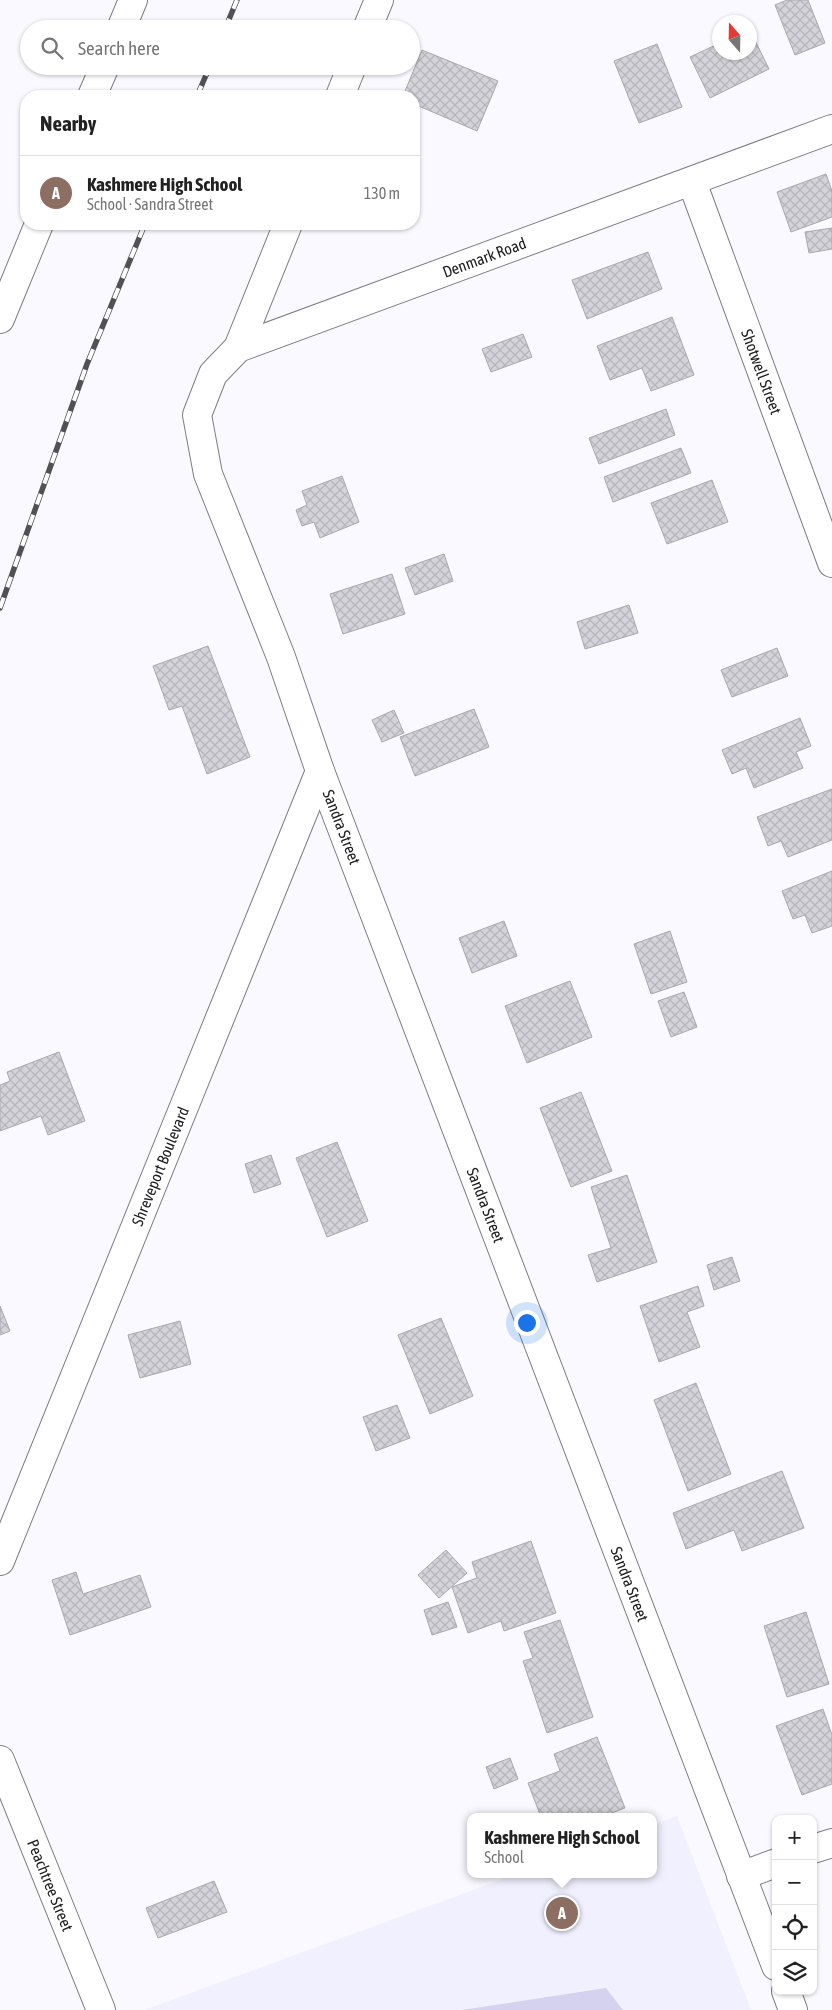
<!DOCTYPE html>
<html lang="en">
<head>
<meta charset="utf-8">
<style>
  :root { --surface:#fff; --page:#f2f2f2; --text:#222; --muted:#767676; --line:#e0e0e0; --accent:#1a73e8 }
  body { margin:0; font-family:"Asap Condensed",sans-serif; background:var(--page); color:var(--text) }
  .controls { position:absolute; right:15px; bottom:15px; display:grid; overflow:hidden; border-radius:10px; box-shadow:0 1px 4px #0004 }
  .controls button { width:45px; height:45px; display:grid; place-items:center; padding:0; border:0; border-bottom:1px solid var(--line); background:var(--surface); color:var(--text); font:25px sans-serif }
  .compass { position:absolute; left:712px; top:15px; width:45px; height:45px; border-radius:50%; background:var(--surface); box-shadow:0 1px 4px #0004; rotate:340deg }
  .you { position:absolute; left:526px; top:1322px; width:18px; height:18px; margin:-12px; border:4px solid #fff; border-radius:50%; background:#1a73e8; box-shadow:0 0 0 8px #1a73e833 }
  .badge { display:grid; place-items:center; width:32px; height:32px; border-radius:50%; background:var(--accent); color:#fff; font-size:16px; font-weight:700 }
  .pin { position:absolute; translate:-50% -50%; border:2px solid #fff; box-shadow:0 1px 5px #0006 }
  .popup { position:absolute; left:467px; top:1813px; width:190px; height:65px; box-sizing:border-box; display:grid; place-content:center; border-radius:10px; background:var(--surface); filter:drop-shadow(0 1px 4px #0005); font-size:16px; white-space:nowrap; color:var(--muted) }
  .popup b { font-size:19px; color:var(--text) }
  .popup::after { content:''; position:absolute; left:50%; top:100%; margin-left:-10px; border:10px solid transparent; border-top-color:var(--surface) }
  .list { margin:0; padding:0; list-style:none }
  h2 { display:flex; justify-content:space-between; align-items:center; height:65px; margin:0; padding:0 20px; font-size:21px }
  h2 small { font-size:16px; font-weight:400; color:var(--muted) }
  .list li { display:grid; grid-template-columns:32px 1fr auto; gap:15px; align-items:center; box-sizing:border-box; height:75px; padding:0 20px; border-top:1px solid var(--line) }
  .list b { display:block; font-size:19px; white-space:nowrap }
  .list p { margin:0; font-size:16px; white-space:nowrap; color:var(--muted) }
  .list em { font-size:16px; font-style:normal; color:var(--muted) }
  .icon { flex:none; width:28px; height:28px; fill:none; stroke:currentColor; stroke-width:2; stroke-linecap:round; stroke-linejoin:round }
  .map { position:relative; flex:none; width:832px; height:2010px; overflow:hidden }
  .search { position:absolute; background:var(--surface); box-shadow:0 1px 4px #0004; left:20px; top:20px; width:400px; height:55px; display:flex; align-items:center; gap:12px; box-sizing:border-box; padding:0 18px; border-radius:28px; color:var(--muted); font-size:19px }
  .panel { position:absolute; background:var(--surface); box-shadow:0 1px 4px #0004; left:20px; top:90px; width:400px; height:140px; border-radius:20px }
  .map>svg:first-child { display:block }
  .built { fill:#f1f0fe }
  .green { fill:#d4d2ee }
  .building { fill:url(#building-cross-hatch); stroke:#a8a8ae }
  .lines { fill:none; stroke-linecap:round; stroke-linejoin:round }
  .minor-casing { stroke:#7d7d83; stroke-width:30 }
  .minor { stroke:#fff; stroke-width:28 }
  .rail-casing { stroke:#515154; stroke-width:5.5 }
  .rail { stroke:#fff; stroke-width:4; stroke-dasharray:11; stroke-linecap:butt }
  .labels { text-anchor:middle; stroke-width:4; stroke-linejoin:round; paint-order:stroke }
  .street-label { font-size:16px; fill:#202022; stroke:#fff }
</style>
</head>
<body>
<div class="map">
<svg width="832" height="2010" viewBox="0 0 832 2010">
  <defs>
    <pattern id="building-cross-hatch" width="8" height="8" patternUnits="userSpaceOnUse" patternTransform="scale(1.25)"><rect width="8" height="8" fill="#d3d3d9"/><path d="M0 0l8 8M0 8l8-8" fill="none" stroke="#b5b5ba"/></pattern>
  </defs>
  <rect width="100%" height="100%" fill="#f9f9ff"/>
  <path class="built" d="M677 1816 751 2010H144L517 1874H653V1825Z"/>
  <path class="green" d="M606 1988 623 2010H462Z"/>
  <g class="building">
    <path d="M787 0H808L825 43 795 55 775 5Z"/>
    <path d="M750 30 769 69 710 98 690 57 720 43V52H750Z"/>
    <path d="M657 44 682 107 639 123 614 61Z"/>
    <path d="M422 50 498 81 477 131 414 104V96H403Z"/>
    <path d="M826 174 832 191V217L791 232 777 192Z"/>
    <path d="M832 228V249L809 253 805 232Z"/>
    <path d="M648 252 662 289 587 319 572 280Z"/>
    <path d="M672 317 694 375 651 391 642 368 610 380 597 346Z"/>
    <path d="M523 334 532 357 491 372 482 349Z"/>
    <path d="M666 409 675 435 599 464 589 438Z"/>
    <path d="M681 448 691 473 613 502 604 477Z"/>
    <path d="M342 476 359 522 320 538 314 522 302 526 296 510 307 505 302 491Z"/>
    <path d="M712 480 728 522 667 544 651 503Z"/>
    <path d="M444 554 453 581 415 595 405 568Z"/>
    <path d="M392 574 405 614 343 634 330 594Z"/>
    <path d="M629 605 638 633 585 649 577 622Z"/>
    <path d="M208 646 250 757 207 774 182 706 169 710 153 666Z"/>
    <path d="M777 648 788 676 732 697 721 670Z"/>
    <path d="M474 709 489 747 415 776 400 737Z"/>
    <path d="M394 710 404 733 382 742 372 720Z"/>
    <path d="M800 718 811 746 796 752 803 768 754 788 746 768 732 774 722 750Z"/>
    <path d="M832 789V840L788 857 781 841 768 846 757 817Z"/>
    <path d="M832 871V926L812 933 805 915 793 919 782 891Z"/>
    <path d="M504 921 517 956 472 973 459 938Z"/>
    <path d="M670 931 687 982 651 994 634 944Z"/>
    <path d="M570 981 592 1037 527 1063 505 1006Z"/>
    <path d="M684 992 697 1027 671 1037 658 1001Z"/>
    <path d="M59 1052 85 1121 48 1135 41 1116 0 1131V1085L10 1081 7 1072Z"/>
    <path d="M581 1092 612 1171 571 1187 540 1108Z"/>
    <path d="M337 1142 368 1221 327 1237 296 1158Z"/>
    <path d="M271 1155 281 1184 254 1193 245 1164Z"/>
    <path d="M627 1175 657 1262 597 1282 588 1255 611 1248 591 1187Z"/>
    <path d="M732 1257 740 1281 714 1290 707 1265Z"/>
    <path d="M698 1286 704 1306 687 1312 700 1347 659 1362 640 1306Z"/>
    <path d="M0 1306 10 1331 0 1335Z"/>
    <path d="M441 1318 473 1396 430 1414 398 1335Z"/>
    <path d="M180 1321 191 1364 140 1378 128 1335Z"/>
    <path d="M696 1383 731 1474 688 1491 654 1400Z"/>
    <path d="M397 1405 410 1438 376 1451 363 1417Z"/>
    <path d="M782 1471 804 1528 742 1551 734 1530 686 1549 673 1513Z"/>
    <path d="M531 1541 556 1613 504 1631 501 1621 468 1633 452 1587 477 1578 472 1562Z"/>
    <path d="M446 1550 467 1573 439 1598 418 1575Z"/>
    <path d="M76 1572 83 1594 140 1575 151 1607 70 1635 52 1580Z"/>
    <path d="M448 1602 457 1627 432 1635 424 1610Z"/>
    <path d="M806 1612 829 1684 787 1697 764 1626Z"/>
    <path d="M560 1620 593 1717 547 1733 523 1661 533 1658 524 1632Z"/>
    <path d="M823 1709 832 1735V1784L802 1795 776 1726Z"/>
    <path d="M597 1737 625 1808 601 1817H541L528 1783 560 1771 554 1754Z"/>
    <path d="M510 1758 518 1779 494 1789 486 1767Z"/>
    <path d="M214 1881 227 1912 158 1938 146 1908Z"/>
  </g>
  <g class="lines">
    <defs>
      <g id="minor">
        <path d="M121 29 133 0"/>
        <path d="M367 29 379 0"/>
        <path d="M92 96 105 66"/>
        <path d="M340 96 352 66"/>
        <path id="s1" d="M692 182 832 563"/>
        <path d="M0 319 39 224"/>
        <path d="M238 348 288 224"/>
        <path id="s2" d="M0 1561 320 771"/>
        <path id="s3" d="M0 1760 101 2010"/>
        <path d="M813 1849 832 1843"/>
        <path d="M741 1876 776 1863"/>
        <path id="s4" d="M776 1966 320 771 281 657 208 474 197 415 213 374 238 348 832 129"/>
        <path d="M786 1991 793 2010"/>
      </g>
    </defs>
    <use href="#minor" class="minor-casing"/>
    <use href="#minor" class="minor"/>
    <defs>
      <g id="rail">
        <path d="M225 29 237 0"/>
        <path d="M197 96 210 66"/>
        <path d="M0 608 87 364 145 224"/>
      </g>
    </defs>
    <use href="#rail" class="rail-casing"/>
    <use href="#rail" class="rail"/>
  </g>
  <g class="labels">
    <g class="street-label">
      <text dy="6" stroke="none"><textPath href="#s4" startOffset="1999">Denmark Road</textPath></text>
      <text dy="6" stroke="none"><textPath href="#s1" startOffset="202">Shotwell Street</textPath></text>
      <text transform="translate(342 827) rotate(69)" y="6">Sandra Street</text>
      <text dy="6" stroke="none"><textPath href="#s2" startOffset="426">Shreveport Boulevard</textPath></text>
      <text transform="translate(486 1205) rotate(69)" y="6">Sandra Street</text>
      <text transform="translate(630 1584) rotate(69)" y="6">Sandra Street</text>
      <text dy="6" stroke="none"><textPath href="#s3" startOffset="135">Peachtree Street</textPath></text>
    </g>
  </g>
</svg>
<div class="controls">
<button>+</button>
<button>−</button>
<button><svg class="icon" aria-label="locate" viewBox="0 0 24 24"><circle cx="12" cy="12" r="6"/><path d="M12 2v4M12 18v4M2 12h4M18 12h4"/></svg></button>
<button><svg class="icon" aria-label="layers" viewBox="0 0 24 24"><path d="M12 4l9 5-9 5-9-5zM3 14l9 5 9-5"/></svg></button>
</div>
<svg class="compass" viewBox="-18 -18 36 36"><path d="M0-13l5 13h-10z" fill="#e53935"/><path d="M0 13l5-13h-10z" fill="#767676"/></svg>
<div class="you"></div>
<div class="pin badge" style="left:562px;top:1913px;background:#8d6e63">A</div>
<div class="popup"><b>Kashmere High School</b>School</div>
<div class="search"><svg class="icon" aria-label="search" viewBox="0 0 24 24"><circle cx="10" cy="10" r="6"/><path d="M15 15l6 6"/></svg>Search here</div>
<section class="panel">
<h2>Nearby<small></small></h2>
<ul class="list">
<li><span class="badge" style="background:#8d6e63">A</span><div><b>Kashmere High School</b><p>School · Sandra Street</p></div><em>130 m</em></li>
</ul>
</section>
</div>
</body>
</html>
